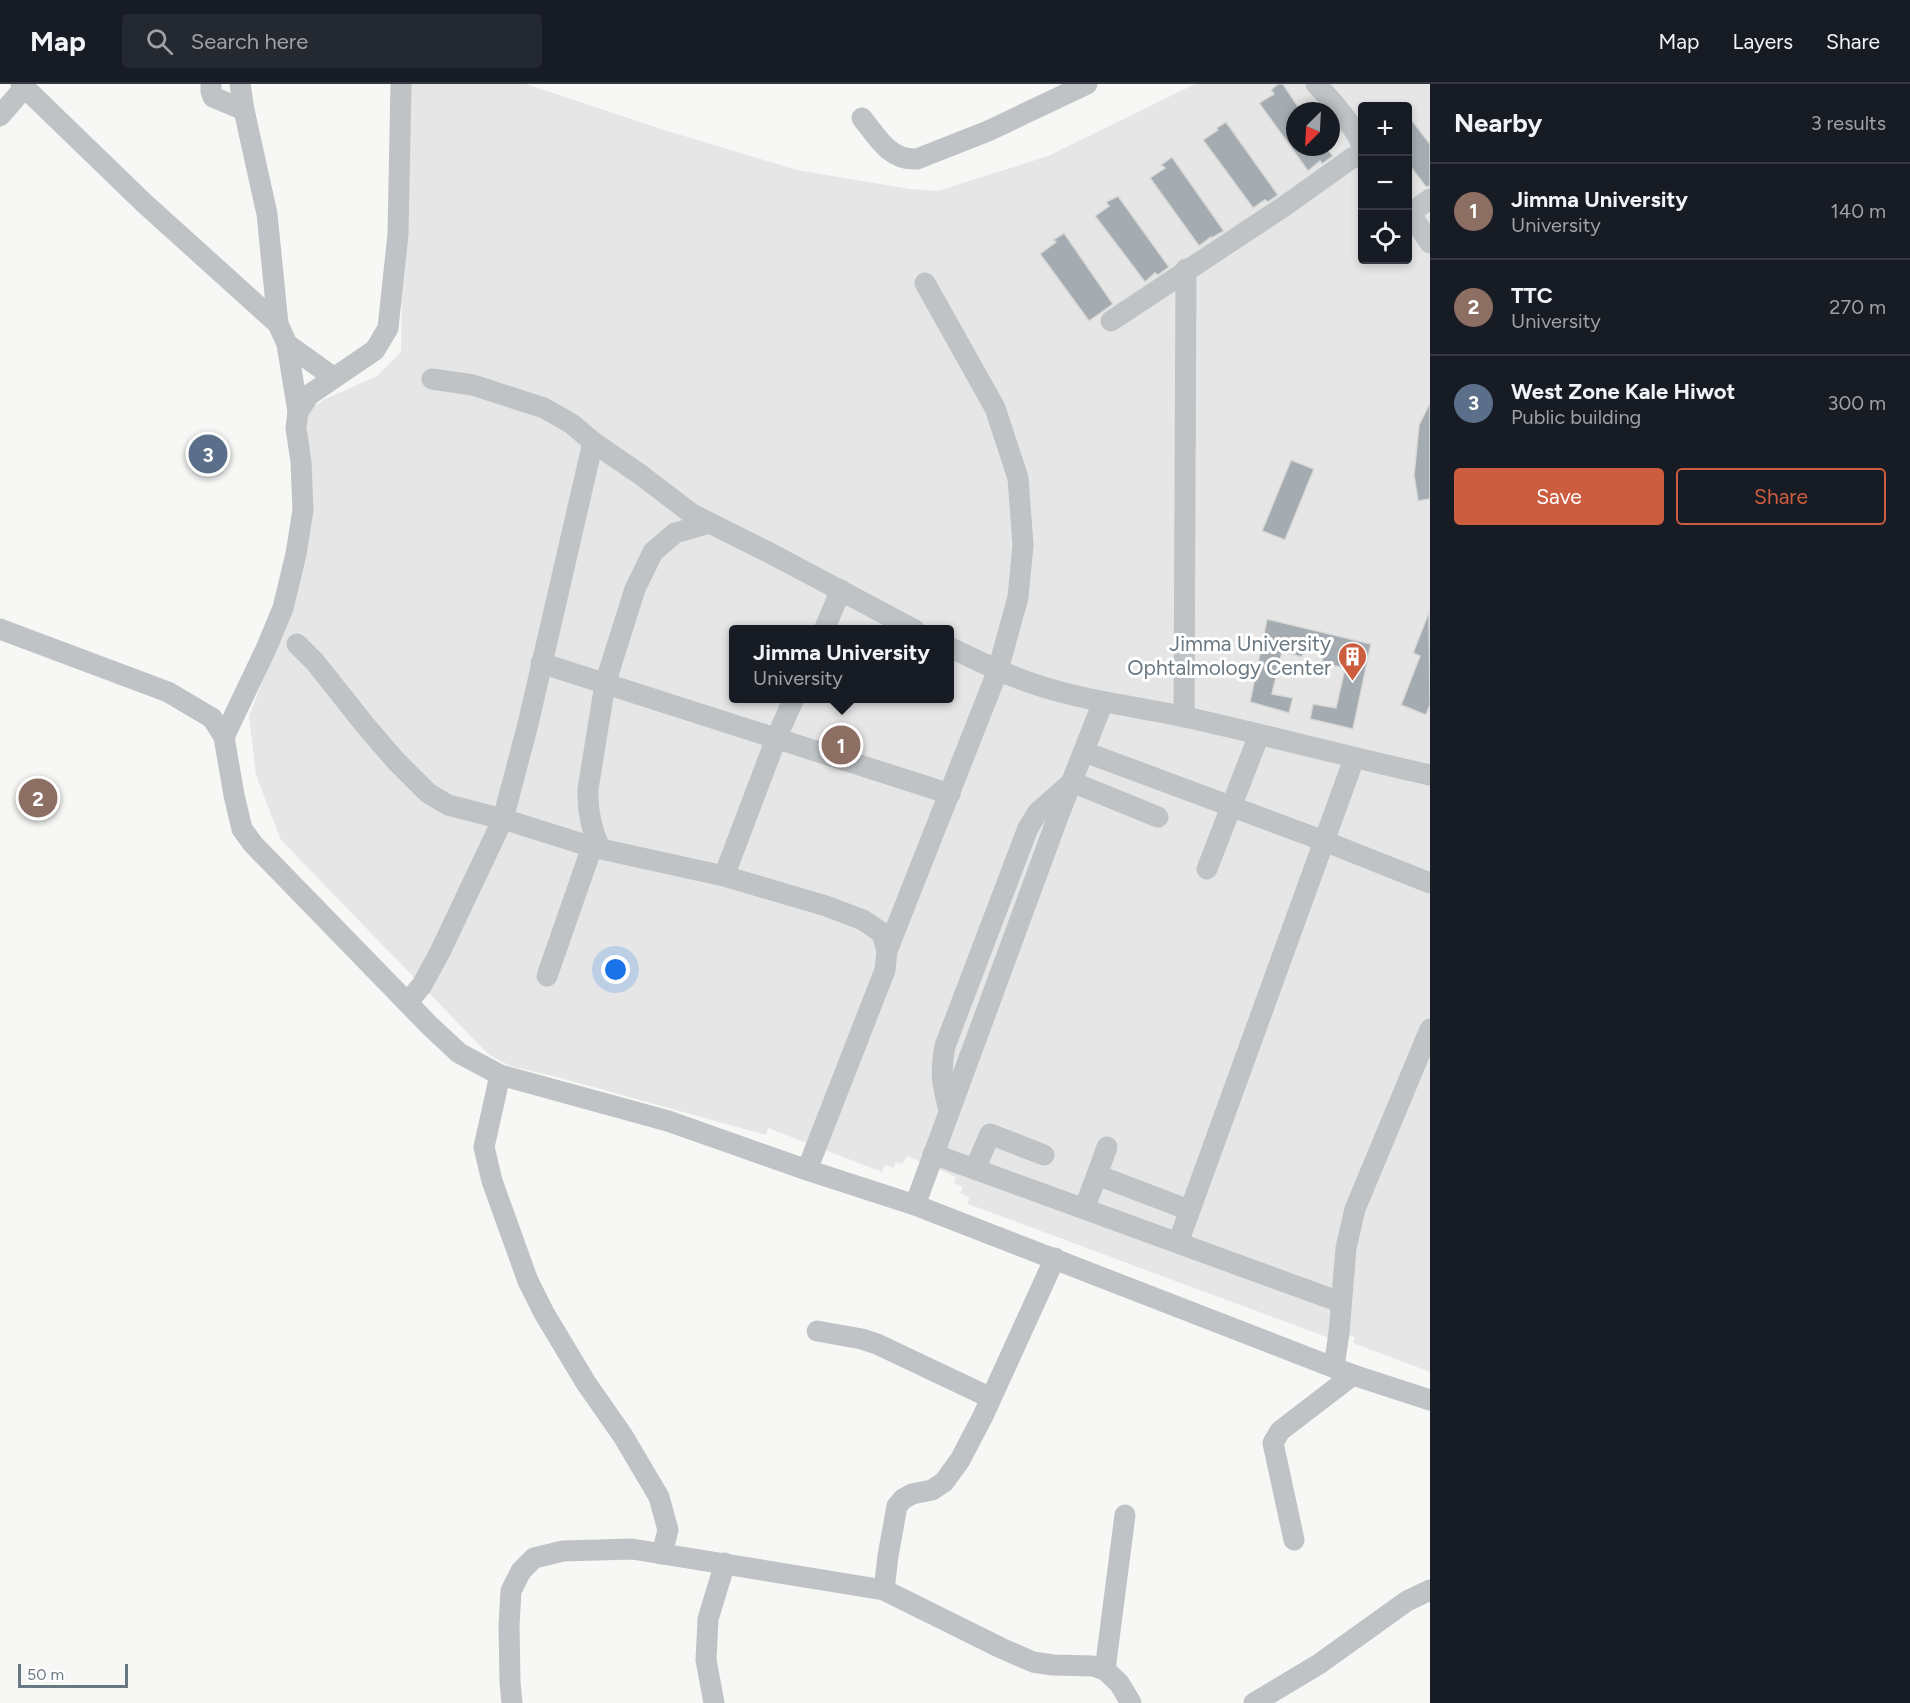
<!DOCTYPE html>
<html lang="en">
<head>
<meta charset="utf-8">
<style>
  :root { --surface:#171b24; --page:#242831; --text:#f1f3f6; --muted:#9ea1a6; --line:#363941; --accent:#cd5d3f }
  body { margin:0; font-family:Figtree,sans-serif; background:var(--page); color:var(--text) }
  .controls { position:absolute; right:18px; top:18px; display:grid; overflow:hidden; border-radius:6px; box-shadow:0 3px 9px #0003 }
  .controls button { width:54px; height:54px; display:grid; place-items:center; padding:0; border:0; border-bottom:2px solid var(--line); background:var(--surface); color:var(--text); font:30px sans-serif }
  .compass { position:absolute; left:1286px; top:18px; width:54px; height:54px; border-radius:50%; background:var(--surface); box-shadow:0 3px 9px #0003; rotate:204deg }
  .scale { position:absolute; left:18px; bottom:15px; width:110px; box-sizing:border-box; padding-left:6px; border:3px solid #6a7882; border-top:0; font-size:16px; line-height:21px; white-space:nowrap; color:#6a7882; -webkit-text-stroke:4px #fff; paint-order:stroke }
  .you { position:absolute; left:616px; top:886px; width:21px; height:21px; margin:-15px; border:4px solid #fff; border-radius:50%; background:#1a73e8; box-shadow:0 0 0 9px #1a73e833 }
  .badge { display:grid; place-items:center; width:39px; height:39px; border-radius:50%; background:var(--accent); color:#fff; font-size:20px; font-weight:700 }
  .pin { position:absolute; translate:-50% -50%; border:3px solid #fff; box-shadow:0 2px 6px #0006 }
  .popup { position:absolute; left:729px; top:541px; width:225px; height:78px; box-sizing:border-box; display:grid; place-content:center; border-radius:6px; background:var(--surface); filter:drop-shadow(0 2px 4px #0005); font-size:20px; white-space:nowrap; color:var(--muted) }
  .popup b { font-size:22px; color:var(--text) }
  .popup::after { content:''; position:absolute; left:50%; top:100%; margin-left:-12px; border:12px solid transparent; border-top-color:var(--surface) }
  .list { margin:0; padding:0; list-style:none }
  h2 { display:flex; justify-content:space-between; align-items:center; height:78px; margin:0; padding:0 24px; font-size:26px }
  h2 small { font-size:20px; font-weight:400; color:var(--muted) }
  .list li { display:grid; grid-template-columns:39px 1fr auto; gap:18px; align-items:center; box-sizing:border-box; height:96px; padding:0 24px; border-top:2px solid var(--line) }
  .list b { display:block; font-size:22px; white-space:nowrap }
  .list p { margin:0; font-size:20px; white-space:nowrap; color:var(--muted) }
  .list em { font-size:20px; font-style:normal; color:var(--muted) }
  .actions { display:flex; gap:12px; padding:18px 24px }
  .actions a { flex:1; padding:14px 0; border:2px solid var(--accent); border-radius:6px; text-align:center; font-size:21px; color:var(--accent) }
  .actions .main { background:var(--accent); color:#fff }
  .icon { flex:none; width:33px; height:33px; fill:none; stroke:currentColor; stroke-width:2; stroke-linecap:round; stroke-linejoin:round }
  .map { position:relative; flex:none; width:1430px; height:1619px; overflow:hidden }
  header { display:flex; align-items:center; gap:36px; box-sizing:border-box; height:84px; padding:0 30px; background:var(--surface); border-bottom:2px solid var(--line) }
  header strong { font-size:28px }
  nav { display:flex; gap:33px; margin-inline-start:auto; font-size:21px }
  .search { width:420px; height:54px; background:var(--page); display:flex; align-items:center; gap:15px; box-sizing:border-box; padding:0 21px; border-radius:6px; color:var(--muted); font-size:22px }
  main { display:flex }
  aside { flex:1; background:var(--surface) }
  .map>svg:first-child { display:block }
  .built { fill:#e5e6e5; fill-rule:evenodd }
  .building { fill:#a5acb1; stroke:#d9d9d7; stroke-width:1.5 }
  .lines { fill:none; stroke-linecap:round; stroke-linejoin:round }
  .minor { stroke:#bfc3c6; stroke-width:21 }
  .labels { text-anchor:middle; stroke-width:6; stroke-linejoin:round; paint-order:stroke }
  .poi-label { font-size:21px; fill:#6a7882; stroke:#fff; text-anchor:end }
</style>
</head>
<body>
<header>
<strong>Map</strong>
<div class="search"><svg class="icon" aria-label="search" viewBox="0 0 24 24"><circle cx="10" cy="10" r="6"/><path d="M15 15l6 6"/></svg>Search here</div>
<nav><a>Map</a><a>Layers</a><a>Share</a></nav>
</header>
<main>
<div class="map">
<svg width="1430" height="1619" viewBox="0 0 1430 1619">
  <rect width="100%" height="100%" fill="#f7f7f5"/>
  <path class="built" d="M405 0H526L664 46 797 86 910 105 938 107 1048 72 1195 0H1430V1288L1353 1259 1355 1253 1331 1248 1329 1254 968 1120 969 1113 960 1109 963 1103 954 1099 956 1093 907 1072 902 1080 896 1078 894 1084 885 1081 882 1088 768 1044 766 1051 557 993 510 982 488 970 281 756 256 691 249 632 291 524 312 407 306 333 313 323 323 316 377 292 401 268ZM1362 22H1408V176H1362ZM1295 27H1331V63H1295ZM733 546H949V614H733Z"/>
  <g class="building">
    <path d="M1278 0H1283L1301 27H1295V63H1326L1333 72 1322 80 1320 77 1308 87 1259 19 1274 10 1271 6Z"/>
    <path d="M1407 30 1430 60V102L1426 103 1407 78Z"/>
    <path d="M1226 38 1278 111 1268 118 1265 116 1253 124 1203 56 1218 46 1216 44Z"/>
    <path d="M1172 73 1224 147 1212 154 1211 153 1199 162 1150 94 1165 84 1161 81Z"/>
    <path d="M1118 112 1169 183 1158 191 1155 189 1145 198 1095 132 1109 122 1106 118Z"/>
    <path d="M1064 149 1113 220 1089 237 1040 170 1056 158 1053 156Z"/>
    <path d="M1430 319V415L1418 417 1414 391 1419 341Z"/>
    <path d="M1291 376 1314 385 1285 456 1262 447Z"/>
    <path d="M1429 528 1430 621 1426 631 1401 621 1420 572 1413 569Z"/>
    <path d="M1267 535 1371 560 1353 645 1310 635 1313 620 1336 624 1345 584 1322 579 1324 568 1304 563 1302 573 1282 568 1272 610 1293 614 1289 629 1250 618Z"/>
  </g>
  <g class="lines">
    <g class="minor">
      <path d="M21 0 144 119 278 240 287 260 298 328"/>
      <path d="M211 0V7L213 13 244 26 240 0"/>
      <path d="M1316 0C1328 12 1361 49 1362 65"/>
      <path d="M244 26 267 130 278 240"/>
      <path d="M0 32 24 4"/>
      <path d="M862 34C877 53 890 77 917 75L988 47 1087 0"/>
      <path d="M1408 126 1430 159"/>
      <path d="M1410 129 1430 115"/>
      <path d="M1111 237 1286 121 1352 74 1358 72 1362 74"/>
      <path d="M287 260 333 293"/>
      <path d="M432 295 473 301 544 324 572 340 593 358 641 391 692 430 768 468 915 546"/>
      <path d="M0 545 168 608 212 634 224 653 234 711 242 745 253 760 430 942 459 969 500 991 668 1037 807 1086 915 1121 1353 1291 1430 1316"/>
      <path d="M824 546 841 506"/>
      <path d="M297 560 315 578 365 641 396 677 428 709 448 721 503 735 592 763 724 792 826 822 863 836 882 849 887 867 885 886 807 1086"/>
      <path d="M949 563C978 577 1006 591 1037 601 1085 617 1135 622 1185 633 1267 651 1348 673 1430 691"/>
      <path d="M541 579 950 710"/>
      <path d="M1184 633 1186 185"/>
      <path d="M224 653 266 565 283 524 296 470 303 426 301 378 296 344 298 328 309 311 375 266 388 244 398 150 401 0"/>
      <path d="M1085 668 1324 757 1430 799"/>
      <path d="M600 765C592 745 587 728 588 705L605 600 635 505 653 468 675 449 710 439"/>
      <path d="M1207 785 1259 651"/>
      <path d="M724 792 776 655 794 614"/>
      <path d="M887 867 998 586 1018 513 1023 461 1018 394 995 324 925 199"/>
      <path d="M547 892 592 763"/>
      <path d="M408 918 422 901 440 868 503 735 528 640 593 358"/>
      <path d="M500 991 484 1063 492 1097 528 1197 544 1229 586 1299 623 1352 659 1413 668 1446 662 1470"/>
      <path d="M949 1026C942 999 940 990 945 962L1028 744 1038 728 1072 698 1158 733"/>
      <path d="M933 1070 1340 1218"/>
      <path d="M975 1085 990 1050 1044 1071"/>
      <path d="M1097 1091 1107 1063"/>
      <path d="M915 1121 1059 730 1103 618"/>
      <path d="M1084 1125 1097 1091 1189 1126"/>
      <path d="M1178 1159 1354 675"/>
      <path d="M817 1247 862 1255 877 1260 991 1314"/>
      <path d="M1334 1283 1339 1249 1346 1164 1355 1125 1430 945"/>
      <path d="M1294 1456 1273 1359 1280 1347 1353 1291"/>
      <path d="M884 1506 888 1472 897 1422 903 1415 912 1410 932 1406 944 1398 960 1376 983 1332 1055 1174"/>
      <path d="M1105 1586 1125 1431"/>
      <path d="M512 1619 510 1598 509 1541 511 1507 521 1487 534 1474 563 1467 632 1465 884 1506 1001 1564 1033 1578 1053 1581 1093 1582 1105 1586 1119 1599 1131 1619"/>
      <path d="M714 1619 706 1576 708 1535 725 1479"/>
      <path d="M1254 1619 1319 1580 1407 1517 1430 1506"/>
    </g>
  </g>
  <defs>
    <symbol id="building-pin" viewBox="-11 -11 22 30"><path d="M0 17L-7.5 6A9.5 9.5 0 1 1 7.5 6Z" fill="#cd5d3f" stroke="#fff"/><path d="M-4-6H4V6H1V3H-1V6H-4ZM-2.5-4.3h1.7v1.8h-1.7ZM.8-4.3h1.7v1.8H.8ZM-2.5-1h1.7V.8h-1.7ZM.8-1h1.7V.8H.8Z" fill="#fff"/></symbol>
  </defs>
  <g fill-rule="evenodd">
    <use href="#building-pin" x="1336" y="556" width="33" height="45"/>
  </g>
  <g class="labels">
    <g class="poi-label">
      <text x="1331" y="567">Jimma University<tspan x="1331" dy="24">Ophtalmology Center</tspan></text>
    </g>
  </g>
</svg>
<div class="controls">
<button>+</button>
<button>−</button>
<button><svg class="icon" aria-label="locate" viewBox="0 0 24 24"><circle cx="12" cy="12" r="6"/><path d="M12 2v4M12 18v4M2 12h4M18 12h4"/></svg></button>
</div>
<svg class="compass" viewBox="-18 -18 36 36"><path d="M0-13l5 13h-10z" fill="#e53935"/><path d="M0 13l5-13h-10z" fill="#9ea1a6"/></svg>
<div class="scale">50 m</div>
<div class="you"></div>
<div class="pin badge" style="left:841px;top:661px;background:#8d6e63">1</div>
<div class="popup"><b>Jimma University</b>University</div>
<div class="pin badge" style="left:38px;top:714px;background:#8d6e63">2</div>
<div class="pin badge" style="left:208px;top:370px;background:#5c6f8a">3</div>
</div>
<aside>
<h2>Nearby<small>3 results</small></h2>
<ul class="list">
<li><span class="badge" style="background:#8d6e63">1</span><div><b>Jimma University</b><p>University</p></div><em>140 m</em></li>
<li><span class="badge" style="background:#8d6e63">2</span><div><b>TTC</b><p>University</p></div><em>270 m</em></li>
<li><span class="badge" style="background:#5c6f8a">3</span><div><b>West Zone Kale Hiwot</b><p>Public building</p></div><em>300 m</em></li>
</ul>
<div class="actions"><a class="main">Save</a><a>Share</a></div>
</aside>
</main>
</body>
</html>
